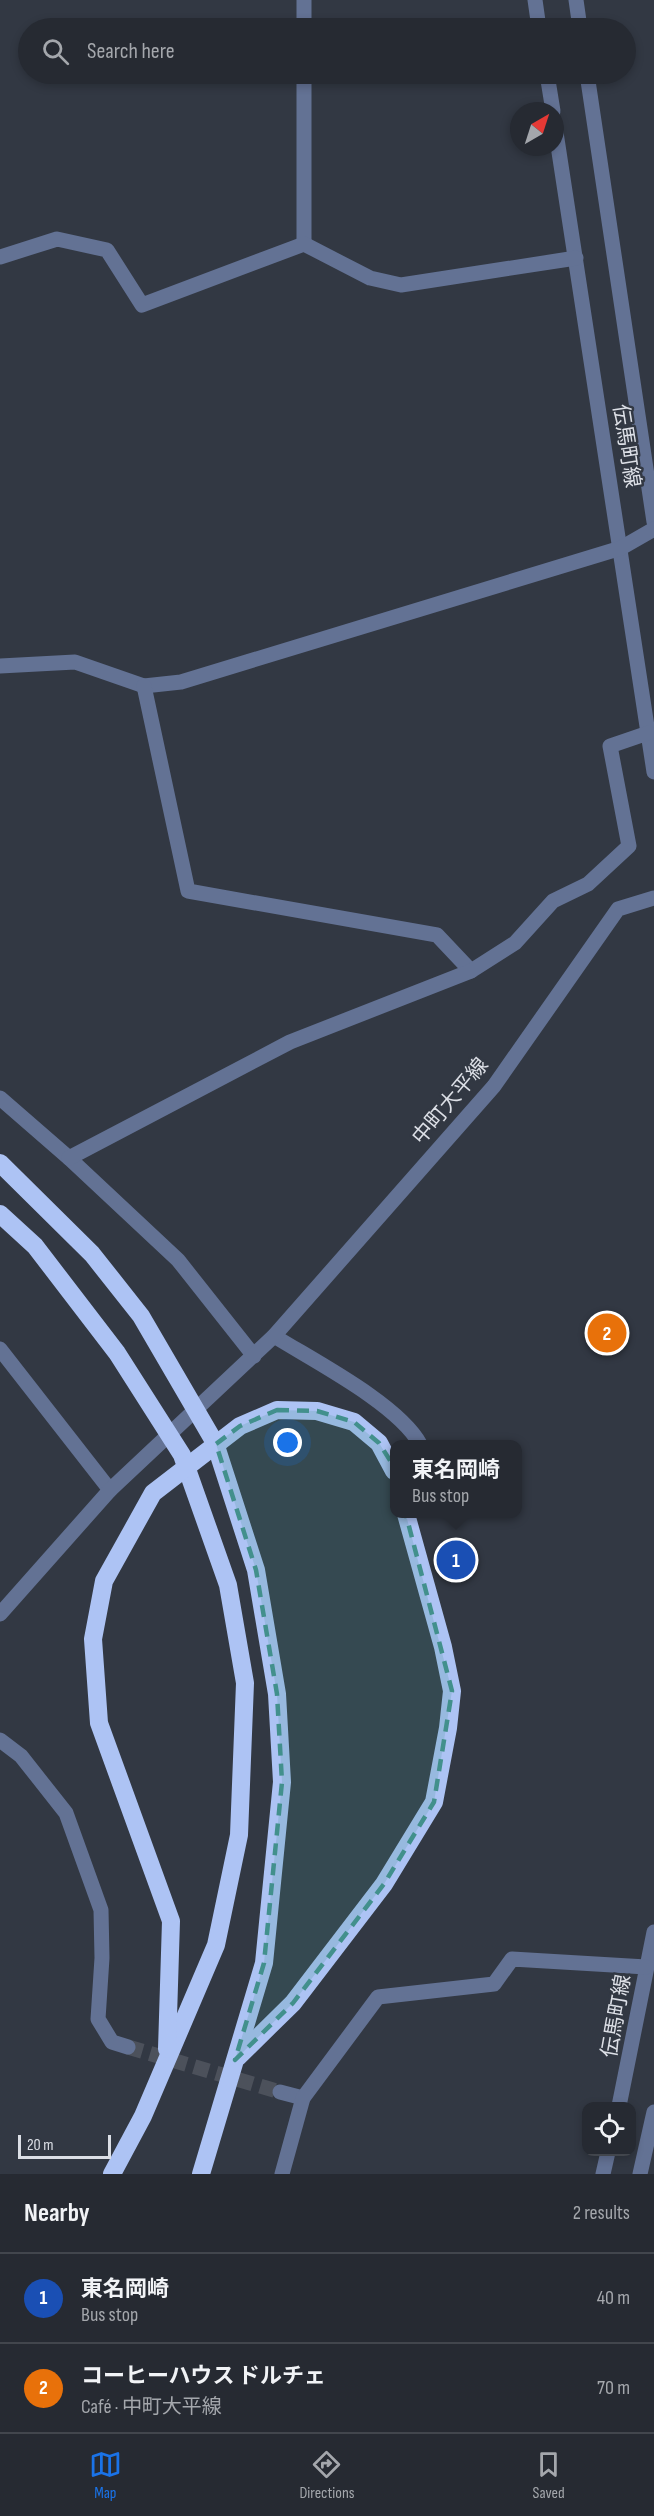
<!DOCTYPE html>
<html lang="en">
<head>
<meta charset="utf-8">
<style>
  :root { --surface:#262a32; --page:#2e323a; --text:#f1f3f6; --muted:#a4a7ac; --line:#42464d; --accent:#1a73e8 }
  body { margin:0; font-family:"Sofia Sans Condensed","Noto Sans JP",sans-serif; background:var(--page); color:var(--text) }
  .controls { position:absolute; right:18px; bottom:18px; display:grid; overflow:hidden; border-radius:12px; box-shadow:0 3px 9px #0003 }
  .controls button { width:54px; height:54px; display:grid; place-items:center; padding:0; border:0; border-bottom:2px solid var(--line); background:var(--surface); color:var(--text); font:30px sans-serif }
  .compass { position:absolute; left:510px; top:102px; width:54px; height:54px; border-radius:50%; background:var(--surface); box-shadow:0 3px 9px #0003; rotate:39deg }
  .scale { position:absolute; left:18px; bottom:15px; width:93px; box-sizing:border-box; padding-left:6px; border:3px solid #dcdfe6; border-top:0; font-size:16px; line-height:21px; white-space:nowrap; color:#dcdfe6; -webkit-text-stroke:4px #323843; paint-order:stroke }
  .you { position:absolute; left:288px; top:1443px; width:21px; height:21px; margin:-15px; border:4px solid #fff; border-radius:50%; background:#1a73e8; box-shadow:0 0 0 9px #1a73e833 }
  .badge { display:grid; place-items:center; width:39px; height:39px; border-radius:50%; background:var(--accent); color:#fff; font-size:20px; font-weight:700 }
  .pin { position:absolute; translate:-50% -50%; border:3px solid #fff; box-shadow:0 2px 6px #0006 }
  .popup { position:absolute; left:390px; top:1440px; width:132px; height:78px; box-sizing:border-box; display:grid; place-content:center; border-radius:12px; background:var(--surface); filter:drop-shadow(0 2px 4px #0005); font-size:20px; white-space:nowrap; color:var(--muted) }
  .popup b { font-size:22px; color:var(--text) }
  .popup::after { content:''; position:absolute; left:50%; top:100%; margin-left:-12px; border:12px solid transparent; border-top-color:var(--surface) }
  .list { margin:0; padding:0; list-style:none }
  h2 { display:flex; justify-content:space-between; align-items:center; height:78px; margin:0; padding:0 24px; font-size:26px }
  h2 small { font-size:20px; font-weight:400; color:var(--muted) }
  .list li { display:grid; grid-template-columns:39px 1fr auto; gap:18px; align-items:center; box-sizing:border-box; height:90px; padding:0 24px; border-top:2px solid var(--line) }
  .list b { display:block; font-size:22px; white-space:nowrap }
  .list p { margin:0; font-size:20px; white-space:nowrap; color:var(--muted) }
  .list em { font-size:20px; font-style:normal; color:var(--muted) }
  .icon { flex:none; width:33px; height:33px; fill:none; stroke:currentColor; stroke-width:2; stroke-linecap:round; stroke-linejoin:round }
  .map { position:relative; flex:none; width:654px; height:2174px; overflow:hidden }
  .search { position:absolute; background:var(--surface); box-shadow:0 3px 9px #0003; left:18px; right:18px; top:18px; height:66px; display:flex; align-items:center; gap:15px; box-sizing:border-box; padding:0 21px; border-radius:33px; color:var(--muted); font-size:22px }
  .sheet { height:258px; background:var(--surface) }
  nav { display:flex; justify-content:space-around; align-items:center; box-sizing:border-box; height:84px; border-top:2px solid var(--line); background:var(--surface); font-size:16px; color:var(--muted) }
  nav a { display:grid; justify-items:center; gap:3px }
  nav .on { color:var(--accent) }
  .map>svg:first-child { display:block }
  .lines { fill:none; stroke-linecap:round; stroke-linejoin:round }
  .minor-tunnel { stroke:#4c515b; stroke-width:15; stroke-dasharray:15 8; stroke-linecap:butt }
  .minor { stroke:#637294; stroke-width:15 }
  .highway { stroke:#adc3f4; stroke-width:18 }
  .marked { fill:#42908c; fill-opacity:0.2; stroke:#42908c; stroke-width:4.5; stroke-dasharray:12 8; stroke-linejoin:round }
  .labels { text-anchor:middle; stroke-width:5; stroke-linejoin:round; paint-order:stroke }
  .street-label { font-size:21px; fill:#dcdfe6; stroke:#323843 }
</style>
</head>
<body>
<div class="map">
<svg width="654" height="2174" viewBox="0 0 654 2174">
  <rect width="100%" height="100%" fill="#323843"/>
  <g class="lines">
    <path class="minor-tunnel" d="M128 2047 280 2092"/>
    <g class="minor">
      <path d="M304 0V28"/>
      <path d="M535 0 539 28"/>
      <path d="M576 0 580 28"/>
      <path d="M304 74V244"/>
      <path d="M547 74 553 111"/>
      <path d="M587 74 654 522"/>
      <path d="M555 126 654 772"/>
      <path d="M0 257 57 239 107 250 142 305 304 244 370 278 401 285 576 258"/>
      <path d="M0 666 75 662 144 686 181 682 621 548 654 529"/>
      <path d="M144 686 188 891 437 935 471 971"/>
      <path d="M0 1098 69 1158 178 1260 254 1356"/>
      <path d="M69 1158 290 1042 471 971 515 943 553 901 588 884 629 846 610 746 648 733"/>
      <path d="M274 1336C314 1361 398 1404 420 1444"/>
      <path d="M0 1349 110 1490"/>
      <path d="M0 1614 110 1490 274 1336 494 1086 618 909 654 898"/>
      <path d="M0 1740 21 1756 66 1813 101 1910 102 1958 98 2019 112 2042 128 2047"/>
      <path d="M280 2092 303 2098"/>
      <path d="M619 2106 654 1932"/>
      <path d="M282 2174 303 2098 378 1997 494 1984 512 1959 646 1967"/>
      <path d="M603 2174 608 2152"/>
      <path d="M640 2174 654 2112"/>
    </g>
    <g class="highway">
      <path d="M0 1163 92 1254 141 1316 215 1443 256 1570 277 1694 282 1782 264 1963 201 2174"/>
      <path d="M0 1214 35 1246 117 1353 182 1455 228 1585 245 1683 239 1835 216 1945 143 2116 112 2174"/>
      <path d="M167 2049 171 1921 99 1723 93 1639 104 1581 153 1493 240 1426 277 1410 317 1411 354 1422 379 1443 394 1471"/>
      <path d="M238 2057 293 2003 384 1884 434 1802 448 1728 452 1691 443 1647 406 1514"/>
    </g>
  </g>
  <path class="marked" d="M277 1410 317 1411 354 1422 379 1443 393 1465 452 1691 434 1802 384 1884 293 2003 235 2060 264 1963 282 1782 277 1694 256 1570 216 1444 240 1426Z"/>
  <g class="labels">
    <g class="street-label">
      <text transform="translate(627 446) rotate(81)" y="7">伝馬町線</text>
      <text transform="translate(450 1101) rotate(-50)" y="7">中町大平線</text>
      <text transform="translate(616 2016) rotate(-80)" y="7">伝馬町線</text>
    </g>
  </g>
</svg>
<div class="controls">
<button><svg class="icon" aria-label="locate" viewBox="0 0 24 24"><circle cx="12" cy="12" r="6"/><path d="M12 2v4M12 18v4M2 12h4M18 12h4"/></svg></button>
</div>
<svg class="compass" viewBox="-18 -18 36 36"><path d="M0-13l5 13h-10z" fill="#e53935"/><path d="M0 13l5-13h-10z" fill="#a4a7ac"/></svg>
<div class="scale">20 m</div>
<div class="you"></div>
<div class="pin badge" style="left:456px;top:1560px;background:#1a4fb4">1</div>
<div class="popup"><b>東名岡崎</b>Bus stop</div>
<div class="pin badge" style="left:607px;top:1333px;background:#e8710a">2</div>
<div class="search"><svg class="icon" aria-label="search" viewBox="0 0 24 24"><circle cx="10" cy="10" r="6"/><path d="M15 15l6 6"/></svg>Search here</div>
</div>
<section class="sheet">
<h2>Nearby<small>2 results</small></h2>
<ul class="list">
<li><span class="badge" style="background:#1a4fb4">1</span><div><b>東名岡崎</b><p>Bus stop</p></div><em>40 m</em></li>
<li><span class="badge" style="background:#e8710a">2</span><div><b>コーヒーハウス ドルチェ</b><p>Café · 中町大平線</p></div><em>70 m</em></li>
</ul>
</section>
<nav>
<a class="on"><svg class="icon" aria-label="map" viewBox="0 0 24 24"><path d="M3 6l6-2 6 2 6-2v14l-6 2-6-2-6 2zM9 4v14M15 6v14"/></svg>Map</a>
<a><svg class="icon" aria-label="directions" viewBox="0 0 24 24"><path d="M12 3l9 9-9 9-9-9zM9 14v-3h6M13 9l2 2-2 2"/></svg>Directions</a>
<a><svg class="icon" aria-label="saved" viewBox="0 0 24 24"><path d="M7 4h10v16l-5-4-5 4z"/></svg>Saved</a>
</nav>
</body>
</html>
